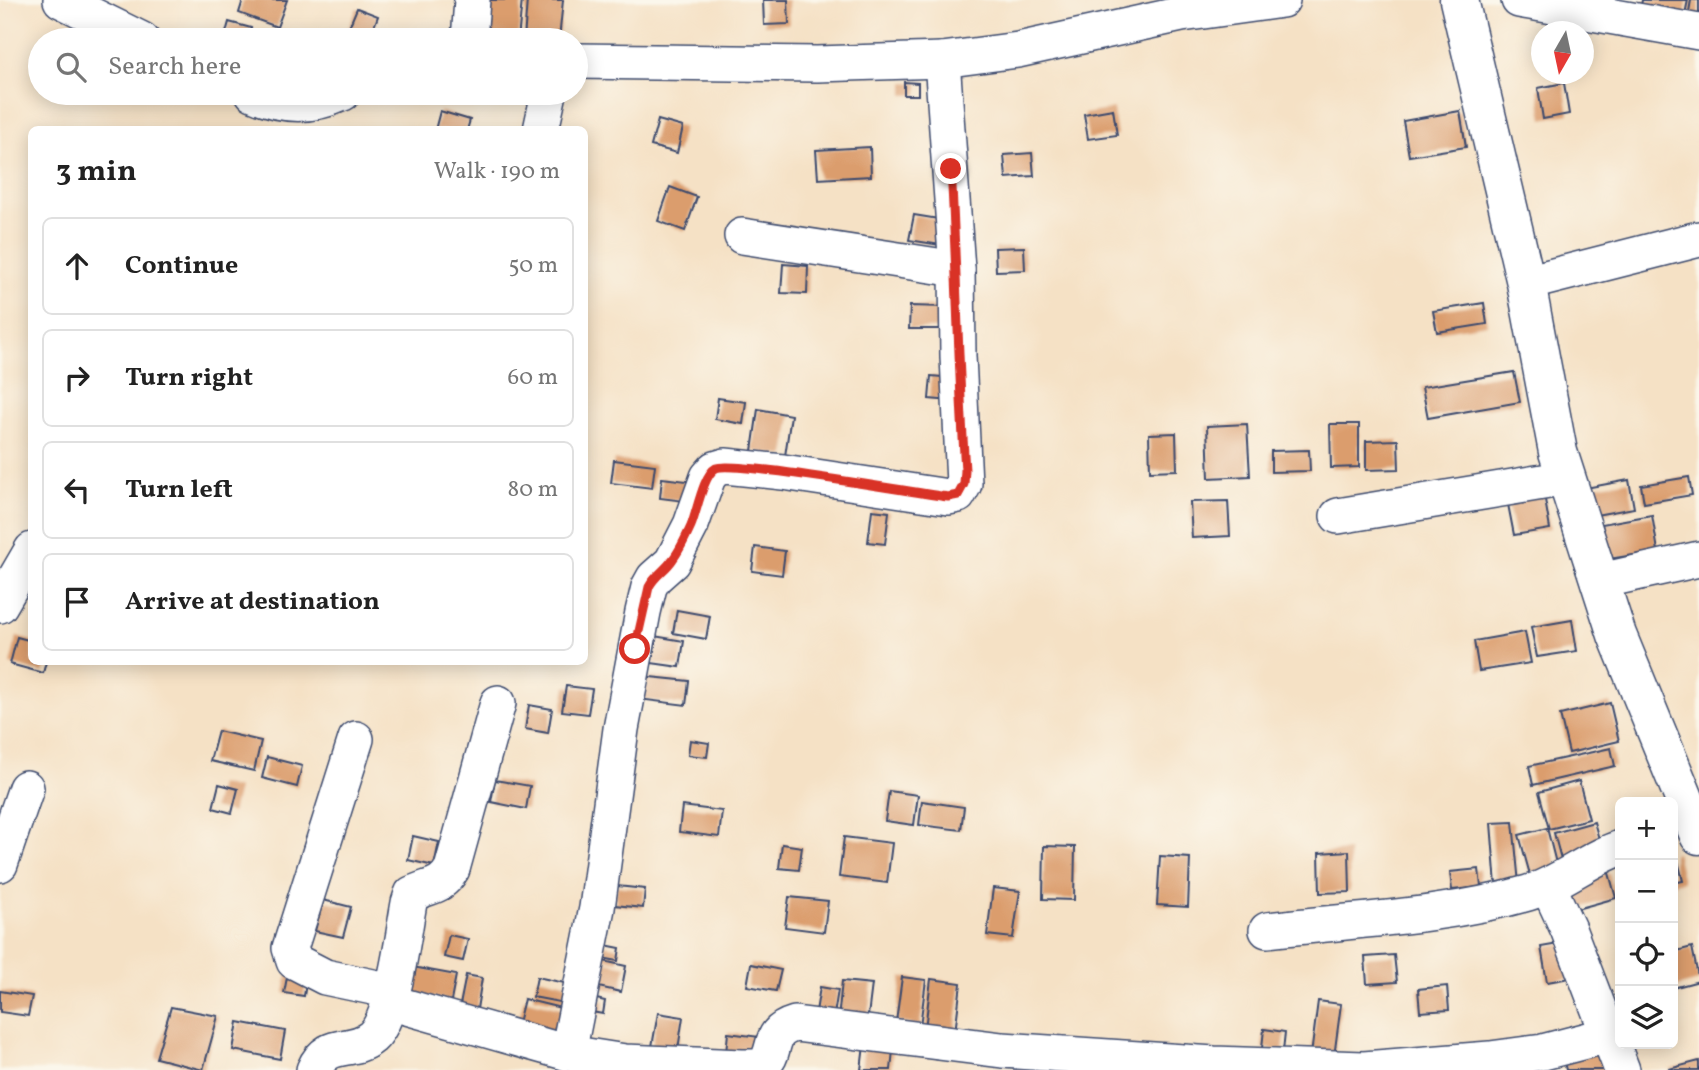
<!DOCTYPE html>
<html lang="en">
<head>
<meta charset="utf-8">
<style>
  :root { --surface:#fff; --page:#f6f6f6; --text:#222; --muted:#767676; --line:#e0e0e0 }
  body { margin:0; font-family:Vollkorn,serif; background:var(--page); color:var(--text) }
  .controls { position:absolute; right:21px; bottom:21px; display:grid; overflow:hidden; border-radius:10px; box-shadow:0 4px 18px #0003 }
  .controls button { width:63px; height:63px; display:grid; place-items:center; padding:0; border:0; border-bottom:2px solid var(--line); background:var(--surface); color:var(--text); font:35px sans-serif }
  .compass { position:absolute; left:1531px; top:21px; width:63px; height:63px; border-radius:50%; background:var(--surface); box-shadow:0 4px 18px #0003; rotate:189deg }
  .stop { position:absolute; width:21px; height:21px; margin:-16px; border:5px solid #d93025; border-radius:50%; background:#fff }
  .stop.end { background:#d93025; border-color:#fff; box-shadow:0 2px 7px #0008 }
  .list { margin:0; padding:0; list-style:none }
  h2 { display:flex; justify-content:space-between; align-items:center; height:91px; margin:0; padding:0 28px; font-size:30px }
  h2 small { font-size:23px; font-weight:400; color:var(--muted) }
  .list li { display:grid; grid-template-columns:46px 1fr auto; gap:21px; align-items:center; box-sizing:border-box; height:98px; margin:0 14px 14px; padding:0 14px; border:2px solid var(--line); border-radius:10px }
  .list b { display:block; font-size:26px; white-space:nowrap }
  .list em { font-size:23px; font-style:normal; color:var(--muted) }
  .icon { flex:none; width:38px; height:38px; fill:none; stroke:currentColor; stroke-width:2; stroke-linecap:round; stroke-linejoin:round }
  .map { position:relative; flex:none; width:1699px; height:1070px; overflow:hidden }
  .search { position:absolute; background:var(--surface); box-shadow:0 4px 18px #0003; left:28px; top:28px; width:560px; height:77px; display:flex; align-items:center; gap:18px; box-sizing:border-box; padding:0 24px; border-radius:38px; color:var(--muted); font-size:26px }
  .panel { position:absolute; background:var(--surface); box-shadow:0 4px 18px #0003; left:28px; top:126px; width:560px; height:539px; border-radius:10px }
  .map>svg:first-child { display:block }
  .building { fill:#db9d6d }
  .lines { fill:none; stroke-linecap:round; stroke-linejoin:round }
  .street-casing { stroke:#3c4a6d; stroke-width:38 }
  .secondary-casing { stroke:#3c4a6d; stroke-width:41 }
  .street { stroke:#fff; stroke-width:35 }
  .secondary { stroke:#fff; stroke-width:38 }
  .route { stroke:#d93025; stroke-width:9 }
</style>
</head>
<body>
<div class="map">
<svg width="1699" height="1070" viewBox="0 0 1699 1070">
  <rect width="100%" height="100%" fill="#fbf7ec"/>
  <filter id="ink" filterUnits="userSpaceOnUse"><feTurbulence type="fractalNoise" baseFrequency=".0143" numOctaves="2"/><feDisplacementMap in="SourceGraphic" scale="14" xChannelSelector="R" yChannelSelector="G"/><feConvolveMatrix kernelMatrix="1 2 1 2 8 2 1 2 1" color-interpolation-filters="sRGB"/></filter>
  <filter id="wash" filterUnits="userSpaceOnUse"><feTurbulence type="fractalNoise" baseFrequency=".00686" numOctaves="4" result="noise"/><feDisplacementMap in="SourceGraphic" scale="28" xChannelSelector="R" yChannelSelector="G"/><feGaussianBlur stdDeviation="1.57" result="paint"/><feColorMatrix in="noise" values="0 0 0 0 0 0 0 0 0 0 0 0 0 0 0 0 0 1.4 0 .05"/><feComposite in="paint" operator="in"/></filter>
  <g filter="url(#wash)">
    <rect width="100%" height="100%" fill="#f5e1c5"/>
    <g id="blocks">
      <g class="building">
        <path d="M243 0H287L277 27 239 13Z"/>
        <path d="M486 0H522L518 40 482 38Z"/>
        <path d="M527 0H563L559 40H524Z"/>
        <path d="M763 0H788L789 24 764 25Z"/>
        <path d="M1642 0H1688L1683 24 1639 16Z"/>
        <path d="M1691 0H1699V26L1687 24Z"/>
        <path d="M357 8 378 16 369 40 347 32Z"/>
        <path d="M229 22 251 28 248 40H224Z"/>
        <path d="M904 82 918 83V95H904Z"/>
        <path d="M1564 83 1569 114 1543 119 1538 88Z"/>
        <path d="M1113 109 1117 135 1088 139 1084 114Z"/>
        <path d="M440 111 470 120 467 130H435Z"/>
        <path d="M1460 111 1466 147 1409 156 1403 121Z"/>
        <path d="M658 120 683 127 677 153 651 146Z"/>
        <path d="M870 147 871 176 818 179 816 150Z"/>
        <path d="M1032 153 1034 176 1006 178 1004 155Z"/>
        <path d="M670 187 697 197 685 231 658 221Z"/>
        <path d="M914 215 951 221 947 246 909 240Z"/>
        <path d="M1024 247 1025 270 996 271 995 248Z"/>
        <path d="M783 264 808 266 807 294 781 293Z"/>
        <path d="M1484 303 1487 324 1437 332 1433 311Z"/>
        <path d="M910 306 945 307V329H909Z"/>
        <path d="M1514 372 1520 402 1428 418 1422 387Z"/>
        <path d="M931 376 953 378 952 401 929 399Z"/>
        <path d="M718 398 746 402 743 424 715 419Z"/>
        <path d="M758 409 791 415 785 456 752 451Z"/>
        <path d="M1247 424 1250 476 1209 478 1207 426Z"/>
        <path d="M1330 424H1359V467L1331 468Z"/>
        <path d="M1176 433 1177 470 1150 471 1149 434Z"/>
        <path d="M1398 440 1399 469 1366 470V441Z"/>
        <path d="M1309 450 1310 471 1271 472V451Z"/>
        <path d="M614 460 655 465 652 488 611 483Z"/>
        <path d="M1689 477 1692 495 1644 503 1641 485Z"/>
        <path d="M662 478 695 482 692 502 660 498Z"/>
        <path d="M1629 480 1634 508 1585 517 1580 489Z"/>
        <path d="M1543 488 1550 529 1514 535 1506 494Z"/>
        <path d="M1228 501 1230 536 1192 538 1190 502Z"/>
        <path d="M872 510 889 512 885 544 868 542Z"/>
        <path d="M1652 515 1658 551 1609 559 1602 524Z"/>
        <path d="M755 547 785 551 782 575 752 571Z"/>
        <path d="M677 610 710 616 706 639 673 633Z"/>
        <path d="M1572 620 1577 651 1537 657 1531 627Z"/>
        <path d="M1525 632 1531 663 1479 671 1474 641Z"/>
        <path d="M648 635 684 641 680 667 644 662Z"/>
        <path d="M17 637 32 641V662H46L43 673 10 664Z"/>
        <path d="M640 676 689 681 686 705 638 699Z"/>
        <path d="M566 686 592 689 588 714 562 711Z"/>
        <path d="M1610 703 1619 741 1569 753 1560 715Z"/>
        <path d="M529 705 552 709 548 733 525 729Z"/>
        <path d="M218 731 261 741 254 771 210 761Z"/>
        <path d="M690 740 709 743 707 757 688 755Z"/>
        <path d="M1611 748 1615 766 1533 785 1529 766Z"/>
        <path d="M267 757 302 766 297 787 262 778Z"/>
        <path d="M495 780 530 786 526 809 491 802Z"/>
        <path d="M1579 781 1589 819 1549 829 1539 792Z"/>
        <path d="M219 784 238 789 232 813 213 808Z"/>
        <path d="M889 791 918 795 914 825 885 821Z"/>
        <path d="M922 801 964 807 961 830 919 825Z"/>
        <path d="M682 806 722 811 719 837 679 832Z"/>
        <path d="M1513 822 1519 884 1496 886 1491 823Z"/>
        <path d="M1594 822 1603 853 1562 863 1554 833Z"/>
        <path d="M1547 828 1559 875 1532 882 1519 835Z"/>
        <path d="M413 836 439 842 434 866 408 860Z"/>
        <path d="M844 837 892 843 887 883 839 877Z"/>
        <path d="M782 844 802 847 799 870 779 868Z"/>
        <path d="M1044 846 1075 847 1074 900 1043 899Z"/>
        <path d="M1349 851 1350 892 1320 893 1319 853Z"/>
        <path d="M1676 853 1683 881 1673 883V854Z"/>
        <path d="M1160 856 1190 858 1188 907 1157 905Z"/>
        <path d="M1479 869 1481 887 1452 890 1450 872Z"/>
        <path d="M1609 873 1616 898 1573 910 1566 884Z"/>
        <path d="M617 886 645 889 643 908 615 905Z"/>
        <path d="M993 888 1020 891 1013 938 987 935Z"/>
        <path d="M789 897 828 901 824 932 785 927Z"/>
        <path d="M323 900 351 907 343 937 315 931Z"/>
        <path d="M449 935 468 939 463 961 444 957Z"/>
        <path d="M1570 942 1576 977 1547 982 1541 947Z"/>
        <path d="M605 945 620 948 618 961 602 958Z"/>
        <path d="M1692 947 1699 981 1673 988V952Z"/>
        <path d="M1394 955 1397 982 1367 984 1365 957Z"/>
        <path d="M599 960 626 966 621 992 594 986Z"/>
        <path d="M751 964 781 970 776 991 747 986Z"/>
        <path d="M407 966 456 975 451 1001 402 991Z"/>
        <path d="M289 967 308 971 304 996 284 993Z"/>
        <path d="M466 975 482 978 477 1009 460 1005Z"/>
        <path d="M537 977 574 985 570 1004 533 997Z"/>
        <path d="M902 977 926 980 920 1026 896 1022Z"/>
        <path d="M931 979 961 983 955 1033 925 1029Z"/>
        <path d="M842 981 872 984 867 1024 838 1020Z"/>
        <path d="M1447 986 1449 1010 1420 1012 1418 989Z"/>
        <path d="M820 987 838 990 834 1015 816 1012Z"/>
        <path d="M0 991 32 996 28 1016 0 1012Z"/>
        <path d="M588 997 605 1001 603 1014 586 1011Z"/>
        <path d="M524 999 569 1010 562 1038 517 1027Z"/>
        <path d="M1318 1001 1341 1004 1334 1057 1311 1055Z"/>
        <path d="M171 1007 218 1016 203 1070 156 1058Z"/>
        <path d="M658 1013 683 1017 677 1056 651 1052Z"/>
        <path d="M238 1022 285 1031 280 1059 233 1050Z"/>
        <path d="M1264 1029 1285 1032 1283 1051 1262 1048Z"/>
        <path d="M728 1033 768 1038 765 1058 726 1053Z"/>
        <path d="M865 1037 894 1040 891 1070H861Z"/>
        <path d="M1608 1042 1616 1070H1566L1562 1054Z"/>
        <path d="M1699 1061V1070H1670L1669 1069Z"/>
      </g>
    </g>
  </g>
  <g filter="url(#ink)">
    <use href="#blocks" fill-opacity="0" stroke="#3c4a6d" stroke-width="2"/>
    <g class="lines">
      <defs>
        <g id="street">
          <path d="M61 0 142 40"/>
          <path d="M1519 0 1699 32"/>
          <path d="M469 40 472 0"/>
          <path d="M576 61 817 64 942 60 1018 50 1182 14 1282 0"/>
          <path d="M253 93C284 107 312 107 343 93"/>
          <path d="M541 130 549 93"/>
          <path d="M742 236 957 269"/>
          <path d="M1526 283 1699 239"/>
          <path d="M1338 516 1567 478"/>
          <path d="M1600 581 1699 559"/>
          <path d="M0 605 32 550"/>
          <path d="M356 739 290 948 294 961 325 977 392 991"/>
          <path d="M0 864 26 788"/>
          <path d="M1548 886 1568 929 1622 1070"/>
          <path d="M1267 930C1353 920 1444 917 1528 893 1561 883 1588 859 1620 848"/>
          <path d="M389 1002 568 1053 625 1062 742 1067H761C780 1052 764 1033 795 1024L1002 1050 1214 1064 1364 1069 1490 1059 1543 1052 1608 1035"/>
          <path d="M568 1053 597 908 621 729 643 612 649 587 654 578 672 562 691 525 708 477 715 469 725 466 783 472 948 497 958 495 964 484 958 356 957 269 942 60"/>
          <path d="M314 1070C328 1038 350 1055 372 1037 394 1018 403 934 409 903L412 894C430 885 441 888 452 869L498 703"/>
        </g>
        <path id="secondary" d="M1459 0 1526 283 1558 452 1617 635 1699 835"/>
      </defs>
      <use href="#street" class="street-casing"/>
      <use href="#secondary" class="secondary-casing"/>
      <use href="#street" class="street"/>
      <use href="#secondary" class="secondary"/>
    </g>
  </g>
  <g class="lines" filter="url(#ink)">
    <path class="route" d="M635 649 649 587C655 575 666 570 673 559 680 550 686 537 691 526 697 512 703 475 716 468 732 460 916 493 948 497L958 495 964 484 965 470C958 369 957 269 951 169"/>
  </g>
</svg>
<div class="controls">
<button>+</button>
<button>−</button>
<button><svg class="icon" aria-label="locate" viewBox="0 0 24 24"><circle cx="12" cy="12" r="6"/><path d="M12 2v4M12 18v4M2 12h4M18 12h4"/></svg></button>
<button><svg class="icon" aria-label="layers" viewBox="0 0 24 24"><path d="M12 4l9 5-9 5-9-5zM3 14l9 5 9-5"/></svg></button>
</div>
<svg class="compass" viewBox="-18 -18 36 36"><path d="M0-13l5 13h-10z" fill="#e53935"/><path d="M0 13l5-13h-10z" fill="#767676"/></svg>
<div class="stop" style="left:635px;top:649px"></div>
<div class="stop end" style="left:951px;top:169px"></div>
<div class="search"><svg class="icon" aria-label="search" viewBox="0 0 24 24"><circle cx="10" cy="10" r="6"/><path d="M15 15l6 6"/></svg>Search here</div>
<section class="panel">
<h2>3 min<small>Walk · 190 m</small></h2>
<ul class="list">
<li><svg class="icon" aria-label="ahead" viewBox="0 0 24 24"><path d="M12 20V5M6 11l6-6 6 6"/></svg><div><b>Continue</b></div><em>50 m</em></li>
<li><svg class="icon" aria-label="right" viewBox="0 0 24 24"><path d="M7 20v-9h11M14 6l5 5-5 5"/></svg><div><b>Turn right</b></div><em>60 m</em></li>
<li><svg class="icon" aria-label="left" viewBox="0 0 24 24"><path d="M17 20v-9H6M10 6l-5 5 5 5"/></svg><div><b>Turn left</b></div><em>80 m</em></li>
<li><svg class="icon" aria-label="arrive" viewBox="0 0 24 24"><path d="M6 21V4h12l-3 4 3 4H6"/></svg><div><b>Arrive at destination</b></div></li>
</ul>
</section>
</div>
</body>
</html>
